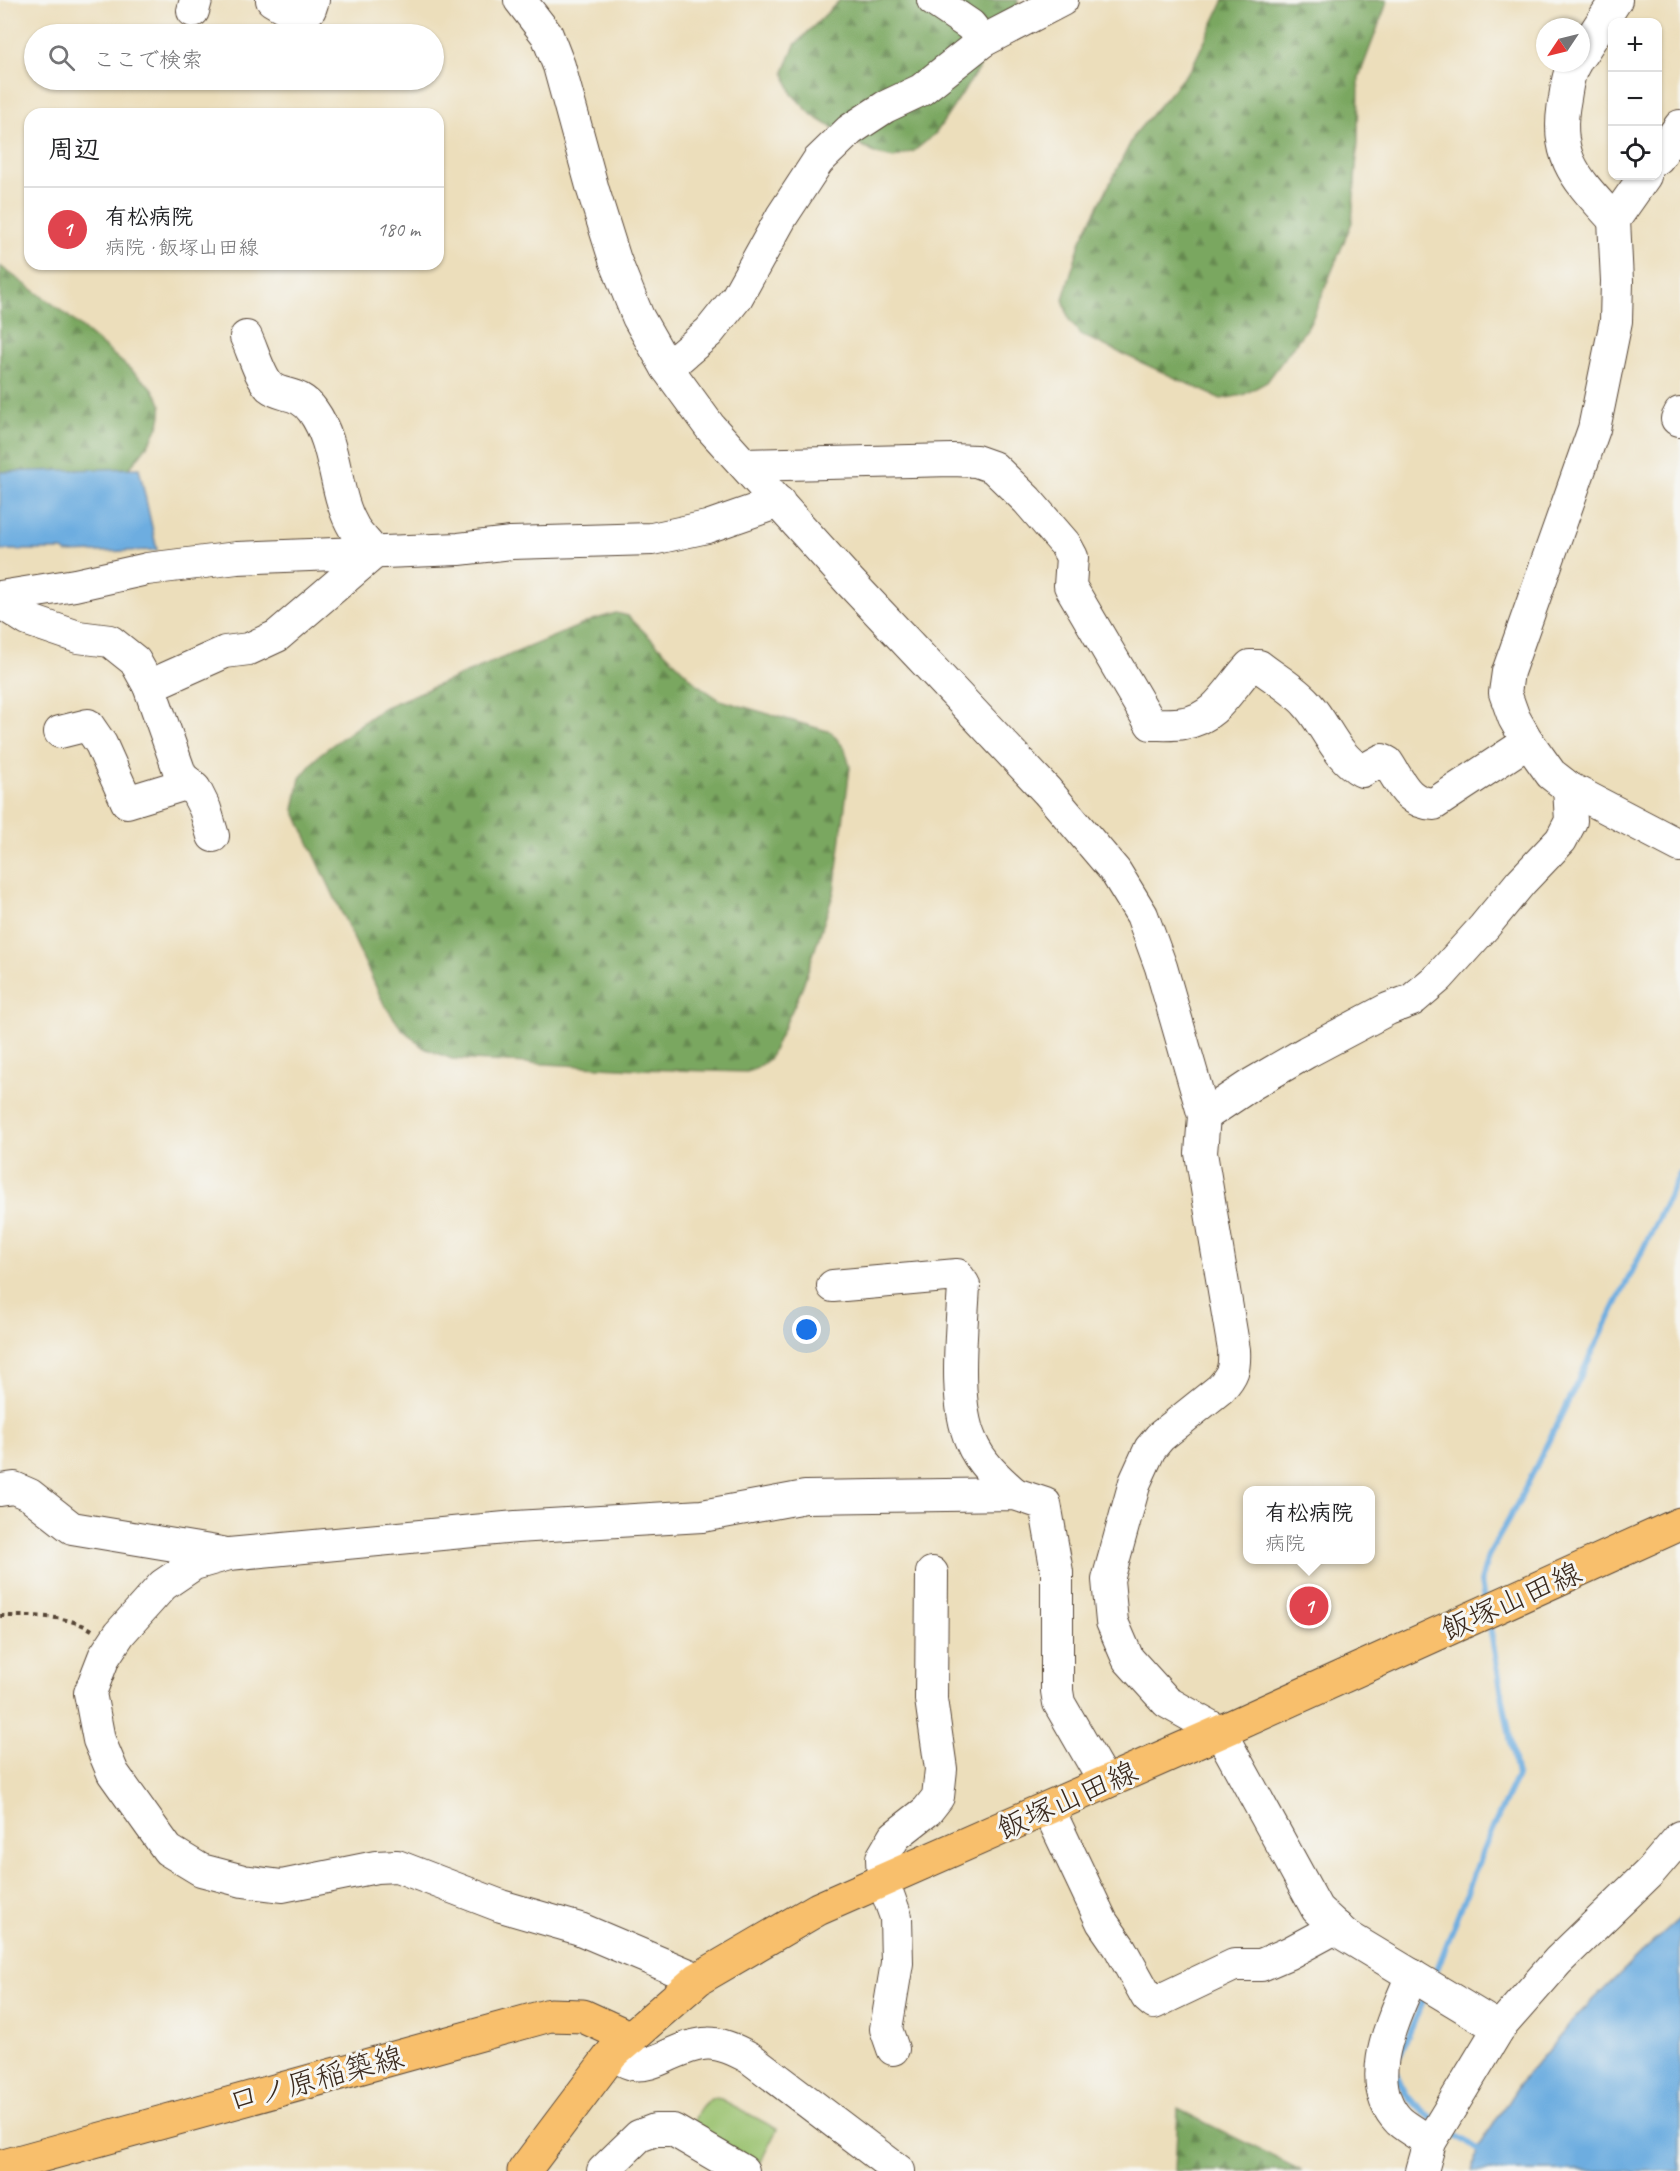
<!DOCTYPE html>
<html lang="ja">
<head>
<meta charset="utf-8">
<style>
  :root { --surface:#fff; --page:#f2f2f2; --text:#202124; --muted:#757577; --line:#e0e0e0; --accent:#2563eb }
  body { margin:0; font-family:Caveat,"Klee One",sans-serif; background:var(--page); color:var(--text) }
  .controls { position:absolute; right:18px; top:18px; display:grid; overflow:hidden; border-radius:12px; box-shadow:0 2px 4px #0004 }
  .controls button { width:54px; height:54px; display:grid; place-items:center; padding:0; border:0; border-bottom:2px solid var(--line); background:var(--surface); color:var(--text); font:30px sans-serif }
  .compass { position:absolute; left:1536px; top:18px; width:54px; height:54px; border-radius:50%; background:var(--surface); box-shadow:0 2px 4px #0004; rotate:235deg }
  .you { position:absolute; left:807px; top:1330px; width:21px; height:21px; margin:-15px; border:4px solid #fff; border-radius:50%; background:#1a73e8; box-shadow:0 0 0 9px #1a73e833 }
  .badge { display:grid; place-items:center; width:39px; height:39px; border-radius:50%; background:var(--accent); color:#fff; font-size:20px; font-weight:700 }
  .pin { position:absolute; translate:-50% -50%; border:3px solid #fff; box-shadow:0 2px 6px #0006 }
  .popup { position:absolute; left:1243px; top:1486px; width:132px; height:78px; box-sizing:border-box; display:grid; place-content:center; border-radius:12px; background:var(--surface); filter:drop-shadow(0 2px 4px #0005); font-size:20px; white-space:nowrap; color:var(--muted) }
  .popup b { font-size:22px; color:var(--text) }
  .popup::after { content:''; position:absolute; left:50%; top:100%; margin-left:-12px; border:12px solid transparent; border-top-color:var(--surface) }
  .list { margin:0; padding:0; list-style:none }
  h2 { display:flex; justify-content:space-between; align-items:center; height:78px; margin:0; padding:0 24px; font-size:26px }
  h2 small { font-size:20px; font-weight:400; color:var(--muted) }
  .list li { display:grid; grid-template-columns:39px 1fr auto; gap:18px; align-items:center; box-sizing:border-box; height:84px; padding:0 24px; border-top:2px solid var(--line) }
  .list b { display:block; font-size:22px; white-space:nowrap }
  .list p { margin:0; font-size:20px; white-space:nowrap; color:var(--muted) }
  .list em { font-size:20px; font-style:normal; color:var(--muted) }
  .icon { flex:none; width:33px; height:33px; fill:none; stroke:currentColor; stroke-width:2; stroke-linecap:round; stroke-linejoin:round }
  .map { position:relative; flex:none; width:1680px; height:2171px; overflow:hidden }
  .search { position:absolute; background:var(--surface); box-shadow:0 2px 4px #0004; left:24px; top:24px; width:420px; height:66px; display:flex; align-items:center; gap:15px; box-sizing:border-box; padding:0 21px; border-radius:33px; color:var(--muted); font-size:22px }
  .panel { position:absolute; background:var(--surface); box-shadow:0 2px 4px #0004; left:24px; top:108px; width:420px; height:162px; border-radius:18px }
  .map>svg:first-child { display:block }
  .forest { fill:url(#forest-firs); stroke:#5a683f; stroke-width:1.5 }
  .green { fill:#99c16d; stroke:#6a7646; stroke-width:1.5 }
  .water { fill:#6dade0; stroke:#546c7f; stroke-width:1.5 }
  .lines { fill:none; stroke-linecap:round; stroke-linejoin:round }
  .stream { stroke:#6dade0; stroke-width:6 }
  .minor-casing { stroke:#564536; stroke-width:34 }
  .major-casing { stroke:#564536; stroke-width:35 }
  .path { stroke:#564536; stroke-width:4; stroke-dasharray:4.5 4.5; stroke-linecap:butt }
  .minor { stroke:#fff; stroke-width:32 }
  .major { stroke:#f8bf6c; stroke-width:33 }
  .labels { text-anchor:middle; stroke-width:6; stroke-linejoin:round; paint-order:stroke }
  .street-label { font-size:30px; fill:#3b2a1e; stroke:#f6f6f2 }
</style>
</head>
<body>
<div class="map">
<svg width="1680" height="2171" viewBox="0 0 1680 2171">
  <defs>
    <pattern id="forest-firs" width="22" height="20" patternUnits="userSpaceOnUse" patternTransform="scale(1.5)"><rect width="22" height="20" fill="#7aa760"/><path d="M5 1l3.5 6h-7zM16 11l3.5 6h-7z" fill="#65884f"/></pattern>
  </defs>
  <rect width="100%" height="100%" fill="#f6f6f2"/>
  <filter id="ink" filterUnits="userSpaceOnUse"><feTurbulence type="fractalNoise" baseFrequency=".0167" numOctaves="2"/><feDisplacementMap in="SourceGraphic" scale="12" xChannelSelector="R" yChannelSelector="G"/><feConvolveMatrix kernelMatrix="1 2 1 2 8 2 1 2 1" color-interpolation-filters="sRGB"/></filter>
  <filter id="wash" filterUnits="userSpaceOnUse"><feTurbulence type="fractalNoise" baseFrequency=".008" numOctaves="4" result="noise"/><feDisplacementMap in="SourceGraphic" scale="24" xChannelSelector="R" yChannelSelector="G"/><feGaussianBlur stdDeviation="1.35" result="paint"/><feColorMatrix in="noise" values="0 0 0 0 0 0 0 0 0 0 0 0 0 0 0 0 0 1.4 0 .05"/><feComposite in="paint" operator="in"/></filter>
  <g filter="url(#wash)">
    <rect width="100%" height="100%" fill="#ecdebb"/>
    <g class="forest">
      <path d="M840 0H1018L1016 12 936 133 914 151 894 158 876 154 813 116 792 94 784 72 795 45Z"/>
      <path d="M1224 0H1388L1359 77 1358 141 1352 222 1311 322 1267 382 1243 395 1221 399 1081 335 1069 320 1063 299 1081 240 1135 134 1192 67Z"/>
      <path d="M0 266 61 310 151 387C153 391 157 395 159 399 171 425 135 461 119 480L0 475Z"/>
      <path d="M616 613 628 616 698 685 720 700 831 732 845 749 850 767 834 892 801 991 769 1059 757 1068 747 1072 637 1069 452 1059 424 1048 401 1028 384 1004 294 810 300 778 320 754 383 708 593 620Z"/>
      <path d="M1178 2109 1302 2171H1175Z"/>
    </g>
    <path class="green" d="M713 2098 721 2099 777 2129 757 2169 691 2131C695 2117 699 2104 713 2098Z"/>
    <g class="water">
      <path d="M139 468 157 550 67 553 63 550H0V472Z"/>
      <path d="M1680 1918V2171H1473L1477 2150 1520 2083 1578 2015 1642 1952Z"/>
    </g>
    <g class="lines">
      <g class="stream">
        <path d="M1484 1600 1481 1582 1488 1556 1519 1501 1680 1174"/>
        <path d="M1434 1977 1486 1843 1517 1776 1489 1622"/>
        <path d="M1398 2059 1426 1994"/>
        <path d="M1396 2072C1402 2094 1415 2106 1433 2119"/>
        <path d="M1449 2130 1482 2153"/>
      </g>
    </g>
  </g>
  <g filter="url(#ink)">
    <g class="lines">
      <defs>
        <g id="minor">
          <path d="M272 0C285 8 295 14 310 9L313 0"/>
          <path d="M520 0 547 35 559 66 593 190 615 260 638 317 667 368 710 427 850 582 1047 791 1115 871 1142 915 1161 967 1204 1116 1201 1153 1234 1350C1235 1369 1233 1375 1220 1389L1160 1437 1150 1449 1135 1482 1108 1580 1112 1622 1128 1659 1167 1702 1220 1732 1317 1909 1345 1935 1499 2028"/>
          <path d="M933 0 970 25 983 41"/>
          <path d="M193 11 196 0"/>
          <path d="M1581 54 1616 0"/>
          <path d="M1575 63C1568 73 1567 86 1565 98 1553 158 1577 179 1614 220"/>
          <path d="M1658 158 1680 126"/>
          <path d="M1645 176 1614 220 1617 281 1616 321 1594 429 1508 672 1505 693 1514 718 1526 739 1551 774 1569 788 1680 846"/>
          <path d="M667 368 709 332 737 297 782 216 818 161 850 130 885 107 921 90 983 41 1062 0"/>
          <path d="M1680 413 1677 419 1680 420"/>
          <path d="M745 465 952 460 976 461 993 467 1027 500 1065 544 1072 557 1070 586 1151 724C1162 724 1173 725 1184 723 1216 719 1230 687 1250 666H1259C1274 678 1294 689 1307 704 1327 726 1335 756 1362 771L1382 760 1387 762C1401 783 1407 803 1434 804L1528 742"/>
          <path d="M0 597 75 585 147 569 237 558 459 549 511 543 652 539 707 527 779 502"/>
          <path d="M0 602 28 620 78 637 110 641 135 661 149 686 181 776 195 789 205 809 213 836"/>
          <path d="M149 686 225 652 249 649 277 636 374 553C368 544 359 536 354 528 333 493 338 446 313 411 299 391 282 397 270 387 260 378 252 349 246 337"/>
          <path d="M60 732 88 725 101 744 127 802 189 783"/>
          <path d="M1204 1116 1252 1084 1307 1052 1388 1009 1412 1000 1439 977 1484 927 1521 882 1561 840 1571 821 1569 788"/>
          <path d="M833 1286 957 1275 964 1285C962 1329 953 1401 971 1441 980 1463 998 1479 1015 1494"/>
          <path d="M0 1490 14 1488 30 1495 72 1528 222 1553"/>
          <path d="M1048 1808 1102 1922 1120 1948 1147 1997 1154 2003 1234 1965H1261L1289 1953 1337 1927"/>
          <path d="M1412 1975C1395 2017 1360 2081 1399 2121 1408 2129 1420 2135 1430 2142"/>
          <path d="M698 1979 580 1929 501 1906 397 1866 376 1867 282 1886 243 1881 201 1870 168 1850 113 1773 99 1740 90 1693 104 1657 120 1633 163 1585 194 1564 229 1554 516 1527 702 1516 805 1497 1015 1494 1045 1504 1057 1572V1691L1059 1703 1105 1783"/>
          <path d="M893 2049 886 2029 897 1963 896 1917 883 1881 882 1858 895 1836 927 1811 938 1797 941 1769 931 1699 932 1573"/>
          <path d="M612 2054C618 2057 626 2063 633 2064 644 2066 656 2061 665 2057 702 2040 714 2038 750 2058L899 2171"/>
          <path d="M603 2171 639 2136 655 2130H673L743 2171"/>
          <path d="M1422 2171 1430 2142 1499 2028 1558 1961 1650 1872 1680 1837"/>
        </g>
        <g id="major">
          <path d="M0 2167 550 2015 583 2016 631 2038"/>
          <path d="M524 2171 612 2054 698 1979 818 1909 1220 1732 1680 1524"/>
        </g>
      </defs>
      <use href="#minor" class="minor-casing"/>
      <use href="#major" class="major-casing"/>
      <path class="path" d="M0 1616C30 1616 66 1614 92 1630"/>
      <use href="#minor" class="minor"/>
      <use href="#major" class="major"/>
    </g>
  </g>
  <g class="labels">
    <g class="street-label">
      <text transform="translate(1511 1601) rotate(-24)" y="10">飯塚山田線</text>
      <text transform="translate(1067 1800) rotate(-24)" y="10">飯塚山田線</text>
      <text transform="translate(316 2079) rotate(-15)" y="10">口ノ原稲築線</text>
    </g>
  </g>
</svg>
<div class="controls">
<button>+</button>
<button>−</button>
<button><svg class="icon" aria-label="locate" viewBox="0 0 24 24"><circle cx="12" cy="12" r="6"/><path d="M12 2v4M12 18v4M2 12h4M18 12h4"/></svg></button>
</div>
<svg class="compass" viewBox="-18 -18 36 36"><path d="M0-13l5 13h-10z" fill="#e53935"/><path d="M0 13l5-13h-10z" fill="#757577"/></svg>
<div class="you"></div>
<div class="pin badge" style="left:1309px;top:1606px;background:#e0444e">1</div>
<div class="popup"><b>有松病院</b>病院</div>
<div class="search"><svg class="icon" aria-label="search" viewBox="0 0 24 24"><circle cx="10" cy="10" r="6"/><path d="M15 15l6 6"/></svg>ここで検索</div>
<section class="panel">
<h2>周辺<small></small></h2>
<ul class="list">
<li><span class="badge" style="background:#e0444e">1</span><div><b>有松病院</b><p>病院 · 飯塚山田線</p></div><em>180 m</em></li>
</ul>
</section>
</div>
</body>
</html>
